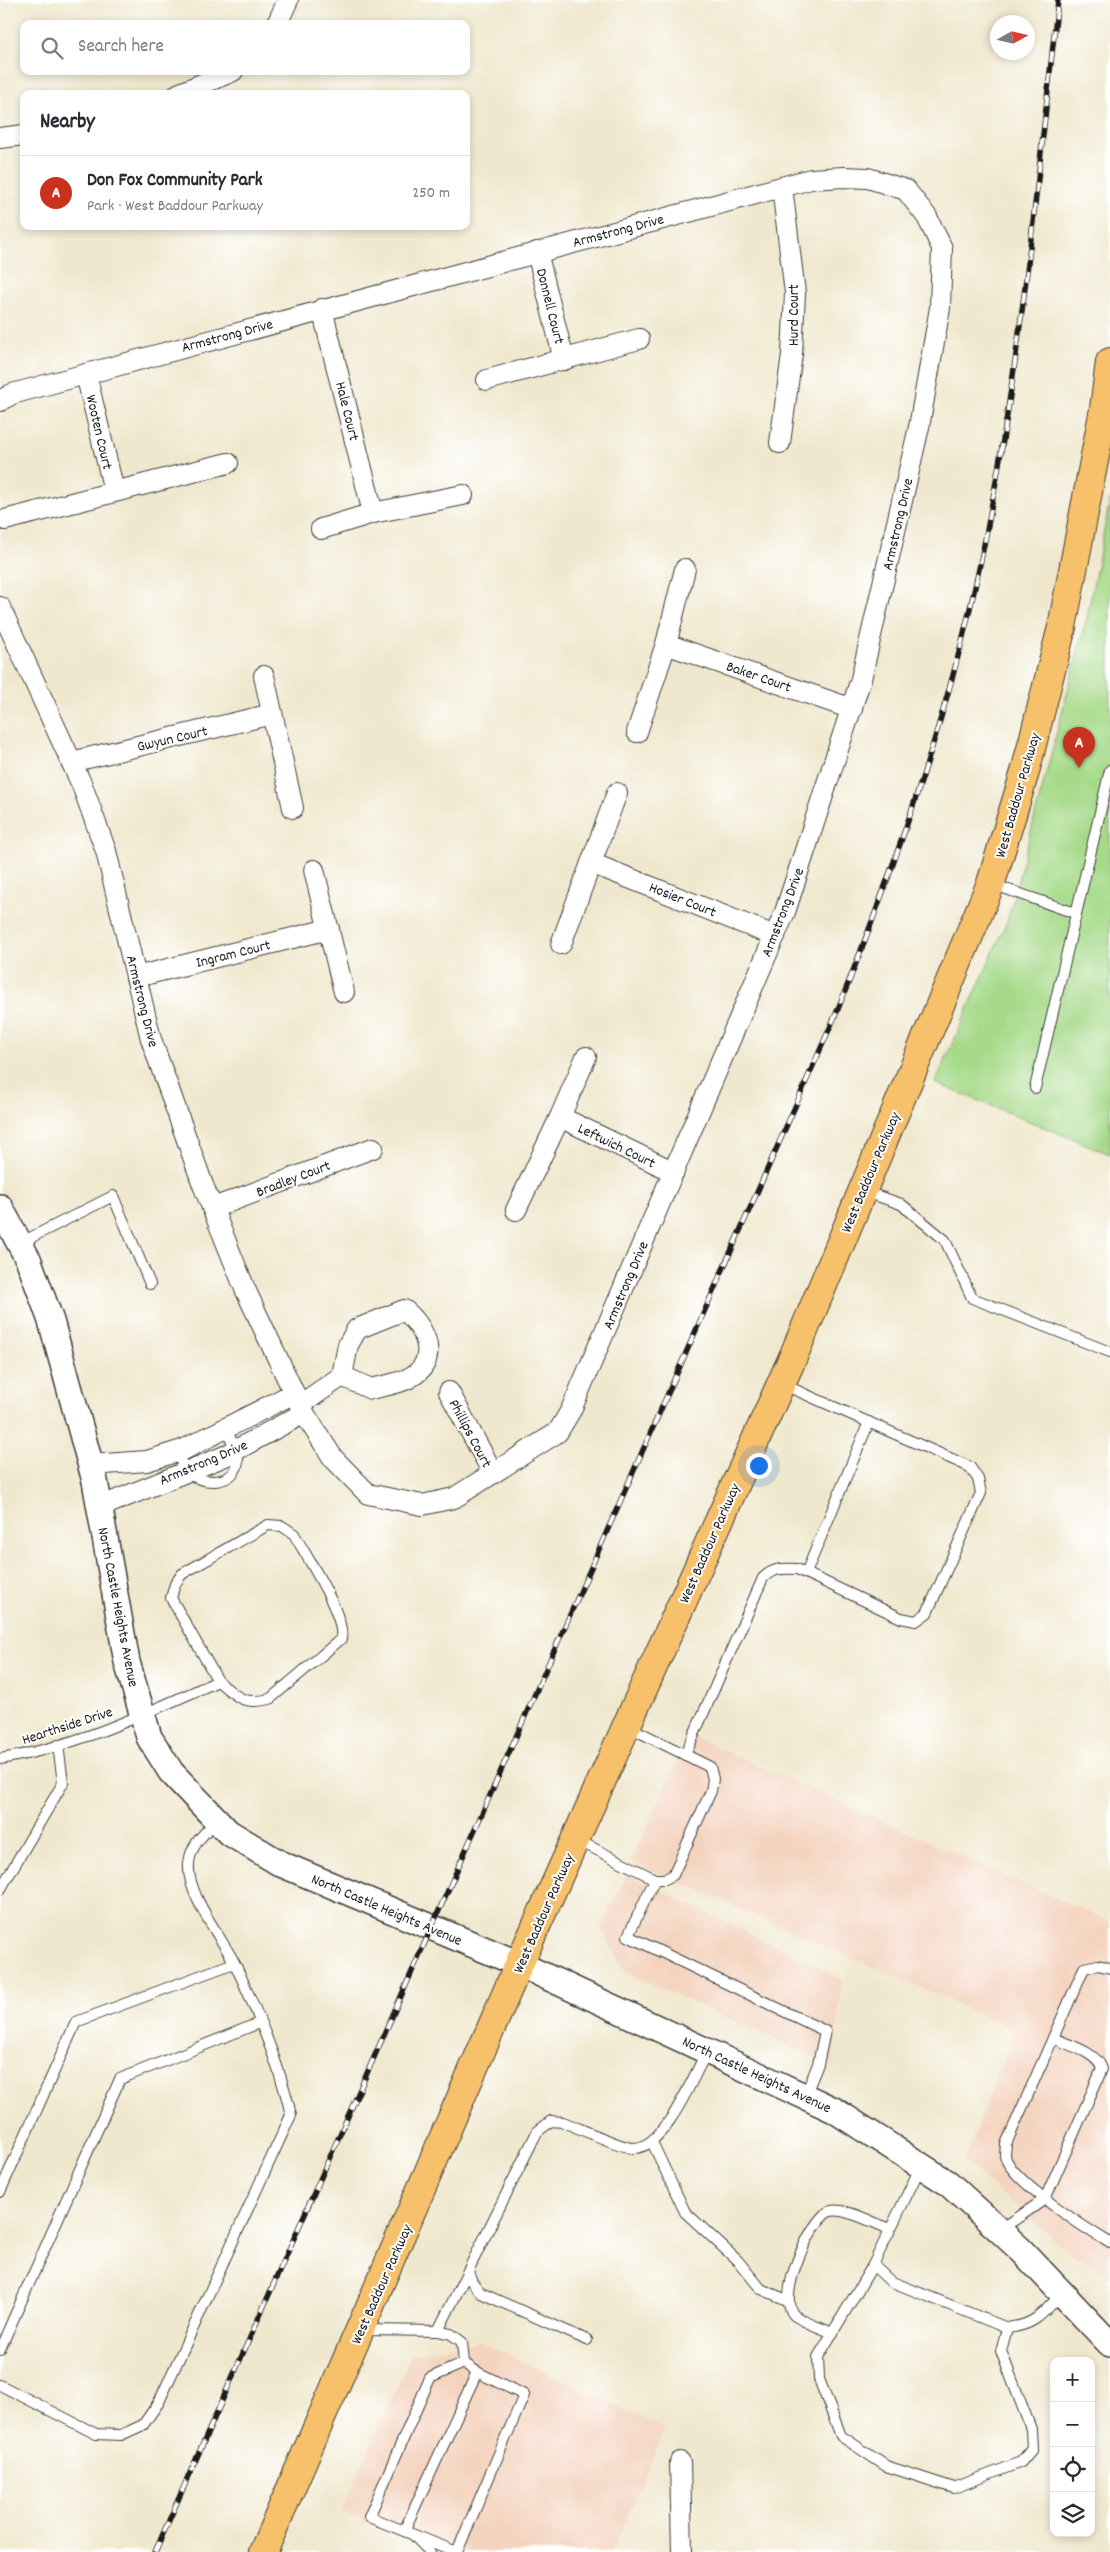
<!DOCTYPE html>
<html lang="en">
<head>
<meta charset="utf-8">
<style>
  :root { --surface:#fff; --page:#f2f2f3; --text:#2b2b33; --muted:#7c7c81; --line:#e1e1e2; --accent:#c8321e }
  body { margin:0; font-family:Dekko,sans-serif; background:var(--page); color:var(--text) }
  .controls { position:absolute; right:15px; bottom:15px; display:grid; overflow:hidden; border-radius:10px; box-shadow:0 2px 8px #0003 }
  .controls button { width:45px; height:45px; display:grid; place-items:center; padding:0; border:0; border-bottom:1px solid var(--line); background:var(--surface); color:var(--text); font:25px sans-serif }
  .compass { position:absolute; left:990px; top:15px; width:45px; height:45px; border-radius:50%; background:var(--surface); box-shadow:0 2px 8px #0003; rotate:82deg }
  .you { position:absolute; left:758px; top:1465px; width:18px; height:18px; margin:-12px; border:4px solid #fff; border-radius:50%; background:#1a73e8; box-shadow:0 0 0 8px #1a73e833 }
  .badge { display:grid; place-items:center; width:32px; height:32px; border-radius:50%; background:var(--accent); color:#fff; font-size:16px; font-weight:700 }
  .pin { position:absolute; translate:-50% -41px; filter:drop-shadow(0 1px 2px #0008) }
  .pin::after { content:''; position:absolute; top:26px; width:18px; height:15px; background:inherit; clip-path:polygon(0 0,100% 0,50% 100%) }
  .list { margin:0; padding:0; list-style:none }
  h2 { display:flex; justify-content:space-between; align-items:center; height:65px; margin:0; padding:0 20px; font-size:21px }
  h2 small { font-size:16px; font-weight:400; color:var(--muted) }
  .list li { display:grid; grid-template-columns:32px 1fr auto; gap:15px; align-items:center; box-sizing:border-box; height:75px; padding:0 20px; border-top:1px solid var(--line) }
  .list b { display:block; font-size:19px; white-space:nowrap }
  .list p { margin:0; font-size:16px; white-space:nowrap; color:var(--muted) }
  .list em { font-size:16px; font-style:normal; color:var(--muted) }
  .icon { flex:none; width:28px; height:28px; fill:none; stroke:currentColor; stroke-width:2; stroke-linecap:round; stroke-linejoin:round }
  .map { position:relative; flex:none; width:1110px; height:2552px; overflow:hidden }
  .search { position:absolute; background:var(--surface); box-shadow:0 2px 8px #0003; left:20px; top:20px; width:450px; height:55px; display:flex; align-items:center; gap:12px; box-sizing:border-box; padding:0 18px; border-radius:10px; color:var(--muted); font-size:19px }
  .panel { position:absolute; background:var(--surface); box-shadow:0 2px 8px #0003; left:20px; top:90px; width:450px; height:140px; border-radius:10px }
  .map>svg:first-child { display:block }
  .built { fill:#f4d4bf }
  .green { fill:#a6da89; stroke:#617b52 }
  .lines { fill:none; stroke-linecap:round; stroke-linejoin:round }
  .service-casing { stroke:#3c3b37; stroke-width:12 }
  .minor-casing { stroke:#3c3b37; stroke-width:22 }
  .tertiary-casing { stroke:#3c3b37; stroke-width:28 }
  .primary-casing { stroke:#3c3b37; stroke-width:30 }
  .service { stroke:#fff; stroke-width:10 }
  .minor { stroke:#fff; stroke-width:20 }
  .tertiary { stroke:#fff; stroke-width:25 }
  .primary { stroke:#f7c06b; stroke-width:28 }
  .rail-casing { stroke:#1c1c1c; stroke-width:5.5 }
  .rail { stroke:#fff; stroke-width:4; stroke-dasharray:11; stroke-linecap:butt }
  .labels { text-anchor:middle; stroke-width:4; stroke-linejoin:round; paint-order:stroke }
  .street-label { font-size:15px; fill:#1c1c1c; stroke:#fff }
</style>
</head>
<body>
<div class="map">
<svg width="1110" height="2552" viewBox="0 0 1110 2552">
  <rect width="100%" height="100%" fill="#fff"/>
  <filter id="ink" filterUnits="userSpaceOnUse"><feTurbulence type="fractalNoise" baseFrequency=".02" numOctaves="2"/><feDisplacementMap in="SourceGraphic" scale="10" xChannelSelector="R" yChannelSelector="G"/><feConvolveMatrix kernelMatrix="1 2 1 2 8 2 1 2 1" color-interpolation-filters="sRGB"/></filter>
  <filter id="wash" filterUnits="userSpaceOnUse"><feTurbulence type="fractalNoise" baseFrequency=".0096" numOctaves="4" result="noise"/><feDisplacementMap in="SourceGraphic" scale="20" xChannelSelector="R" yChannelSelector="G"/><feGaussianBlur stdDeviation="1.12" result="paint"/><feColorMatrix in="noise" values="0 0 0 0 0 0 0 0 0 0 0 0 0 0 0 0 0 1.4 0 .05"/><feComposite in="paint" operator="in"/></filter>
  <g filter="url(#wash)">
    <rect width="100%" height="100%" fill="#f0e8ce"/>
    <g class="built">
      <path d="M689 1735 1110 1922V2276L1072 2254 964 2162 1014 2029 631 1861Z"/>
      <path d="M627 1874 842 1979 833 2065 625 1972 601 1928Z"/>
      <path d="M479 2341 665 2429 612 2552H437L341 2512 411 2355Z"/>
    </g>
    <path class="green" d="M1110 500V1154L935 1083 1008 919 1087 617Z"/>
  </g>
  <g filter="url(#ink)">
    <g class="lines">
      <defs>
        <g id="service">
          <path d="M992 884 1075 913"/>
          <path d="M1035 1088 1110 770"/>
          <path d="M863 1191 901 1204 945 1240 972 1298 1110 1352"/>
          <path d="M20 1243 113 1196 150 1284"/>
          <path d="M176 1452C179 1457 182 1464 185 1469 199 1487 239 1486 238 1458 237 1448 230 1438 225 1429"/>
          <path d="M806 1573 869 1422"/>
          <path d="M627 1726 710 1767 713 1779 711 1791 673 1875 665 1879H655"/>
          <path d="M685 1755 763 1578C773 1568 783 1568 797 1569L901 1618 916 1621 927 1613 981 1493 978 1479 970 1467 782 1384"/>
          <path d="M0 1759C76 1747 149 1712 218 1681 238 1698 243 1705 270 1699L341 1639C346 1616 306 1556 294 1534L282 1526 268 1525 182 1574 175 1584 171 1598 218 1681"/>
          <path d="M577 1840 655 1879 628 1936 825 2031 818 2064 805 2096"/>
          <path d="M0 1890 63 1783 58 1745"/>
          <path d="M1110 1968 1098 1965 1084 1968 1006 2144C1006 2147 1005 2152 1005 2156 1010 2180 1088 2230 1110 2243"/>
          <path d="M652 2142 685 2212 738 2261 761 2289 787 2300"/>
          <path d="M921 2166 873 2265 890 2281 1007 2328C1036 2325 1043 2313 1062 2293"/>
          <path d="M0 2192 76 2022 234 1963"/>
          <path d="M1000 2230 1045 2199 1102 2069C1097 2052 1068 2045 1053 2038"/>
          <path d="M873 2265 818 2357 819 2379 841 2436 886 2466 954 2488 1021 2462 1032 2449 1031 2429 1001 2351 1007 2328"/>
          <path d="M468 2271 472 2282 481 2293 587 2340"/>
          <path d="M363 2330 438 2331 537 2132 551 2121 563 2122C579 2128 617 2146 632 2148 664 2151 694 2075 707 2051"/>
          <path d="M438 2331 451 2334 462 2342 464 2363 477 2372 524 2395 457 2552 369 2517 430 2378 464 2363"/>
          <path d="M833 2333C823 2329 801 2321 794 2315 776 2297 810 2222 828 2212 841 2205 876 2224 889 2229"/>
          <path d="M0 2349 120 2079 259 2023"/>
          <path d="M0 2385 96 2434 121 2435 143 2425 159 2402 291 2115C280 2066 256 2009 235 1964 222 1938 186 1894 189 1864 190 1845 204 1834 217 1820"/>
          <path d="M404 2531 477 2372"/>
          <path d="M414 2536 430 2552"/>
        </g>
        <g id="minor">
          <path d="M277 24 288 0"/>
          <path d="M178 94 233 71"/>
          <path d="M0 138 24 135"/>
          <path d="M537 252 564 360"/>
          <path d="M322 309 373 513"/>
          <path d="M86 374 114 491"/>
          <path d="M487 380 639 339"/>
          <path d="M0 401 12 394 811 179 844 177 868 178 906 190 927 217 942 248 940 308 919 427 861 679 785 912 571 1410 558 1432 454 1498 422 1505 368 1494 333 1458 304 1413 294 1393 245 1289 203 1185 151 1039 106 851 82 785 0 607"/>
          <path d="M780 443 792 354 795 293 782 187"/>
          <path d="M5 520 228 463"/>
          <path d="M321 529 373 513 463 495"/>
          <path d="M666 644 852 709"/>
          <path d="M264 676 293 808"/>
          <path d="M637 732 666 644 685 569"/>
          <path d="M71 762 272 714"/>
          <path d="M591 863 775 936"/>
          <path d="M314 870 344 992"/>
          <path d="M561 944 617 793"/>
          <path d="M136 977 329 929"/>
          <path d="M560 1117 674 1172"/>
          <path d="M213 1208 373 1148"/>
          <path d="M516 1210 560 1117 586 1057"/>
          <path d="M449 1392 493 1473"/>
          <path d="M300 1405 342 1376 348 1345 357 1329 404 1310C426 1327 441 1362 409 1378 398 1384 383 1386 371 1389L342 1376"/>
          <path d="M91 1465 147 1461 185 1449 294 1393"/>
          <path d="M100 1507 225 1456 304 1413"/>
          <path d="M680 2462 682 2552"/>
        </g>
        <path id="tertiary" d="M0 1207 29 1261 51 1321 95 1481 127 1662 149 1737 171 1772 228 1832 281 1864 519 1964 834 2110 948 2183 1022 2251 1110 2344"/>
        <path id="primary" d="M263 2552 519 1964 793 1357 991 883 1025 772 1062 627 1104 409 1110 362"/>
      </defs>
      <use href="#service" class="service-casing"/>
      <use href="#minor" class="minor-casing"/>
      <use href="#tertiary" class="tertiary-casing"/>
      <use href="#primary" class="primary-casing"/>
      <use href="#service" class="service"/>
      <use href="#minor" class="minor"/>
      <use href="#tertiary" class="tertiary"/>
      <use href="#primary" class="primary"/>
      <defs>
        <path id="rail" d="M155 2552 836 1014C899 857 955 696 987 530 1021 355 1038 177 1058 0"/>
      </defs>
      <use href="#rail" class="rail-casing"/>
      <use href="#rail" class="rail"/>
    </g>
  </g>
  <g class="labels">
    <g class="street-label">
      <text transform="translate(618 230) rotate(-15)" y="5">Armstrong Drive</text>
      <text transform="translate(551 306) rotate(76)" y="5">Donnell Court</text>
      <text transform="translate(793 315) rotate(-90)" y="5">Hurd Court</text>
      <text transform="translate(227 335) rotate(-15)" y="5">Armstrong Drive</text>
      <text transform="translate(348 411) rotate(76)" y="5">Hale Court</text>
      <text transform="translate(100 432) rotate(77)" y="5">Wooten Court</text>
      <text transform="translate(897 524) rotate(-77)" y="5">Armstrong Drive</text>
      <text transform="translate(759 676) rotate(19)" y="5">Baker Court</text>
      <text transform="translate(172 738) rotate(-13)" y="5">Gwyun Court</text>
      <text transform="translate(1017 795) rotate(-74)" y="5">West Baddour Parkway</text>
      <text transform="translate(683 899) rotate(22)" y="5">Hosier Court</text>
      <text transform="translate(782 912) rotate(-69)" y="5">Armstrong Drive</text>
      <text transform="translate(233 953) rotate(-14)" y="5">Ingram Court</text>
      <text transform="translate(143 1001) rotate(76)" y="5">Armstrong Drive</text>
      <text transform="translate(617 1145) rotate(26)" y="5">Leftwich Court</text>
      <text transform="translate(870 1172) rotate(-67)" y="5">West Baddour Parkway</text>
      <text transform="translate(293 1178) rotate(-21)" y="5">Bradley Court</text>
      <text transform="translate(625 1285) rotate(-67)" y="5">Armstrong Drive</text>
      <text transform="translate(471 1433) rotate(62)" y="5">Phillips Court</text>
      <text transform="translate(203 1462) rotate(-23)" y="5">Armstrong Drive</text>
      <text transform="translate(709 1543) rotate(-66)" y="5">West Baddour Parkway</text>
      <text transform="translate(119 1607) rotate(79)" y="5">North Castle Heights Avenue</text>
      <text transform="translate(67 1725) rotate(-18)" y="5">Hearthside Drive</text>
      <text transform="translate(387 1909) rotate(23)" y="5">North Castle Heights Avenue</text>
      <text transform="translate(543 1913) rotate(-66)" y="5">West Baddour Parkway</text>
      <text transform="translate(757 2074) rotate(25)" y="5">North Castle Heights Avenue</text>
      <text transform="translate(381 2284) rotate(-66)" y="5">West Baddour Parkway</text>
    </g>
  </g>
</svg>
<div class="controls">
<button>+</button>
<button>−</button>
<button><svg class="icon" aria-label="locate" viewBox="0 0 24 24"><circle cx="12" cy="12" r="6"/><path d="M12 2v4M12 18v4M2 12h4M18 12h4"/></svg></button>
<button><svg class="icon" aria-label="layers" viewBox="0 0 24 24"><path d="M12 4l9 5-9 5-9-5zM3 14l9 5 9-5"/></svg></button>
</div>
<svg class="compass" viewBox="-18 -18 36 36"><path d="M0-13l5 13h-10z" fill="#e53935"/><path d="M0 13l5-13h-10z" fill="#7c7c81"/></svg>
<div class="you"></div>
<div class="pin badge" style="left:1079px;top:768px">A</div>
<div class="search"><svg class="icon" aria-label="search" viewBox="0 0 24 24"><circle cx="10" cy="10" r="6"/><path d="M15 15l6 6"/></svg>Search here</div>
<section class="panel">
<h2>Nearby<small></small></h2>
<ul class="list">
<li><span class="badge">A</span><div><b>Don Fox Community Park</b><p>Park · West Baddour Parkway</p></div><em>250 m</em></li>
</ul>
</section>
</div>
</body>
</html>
